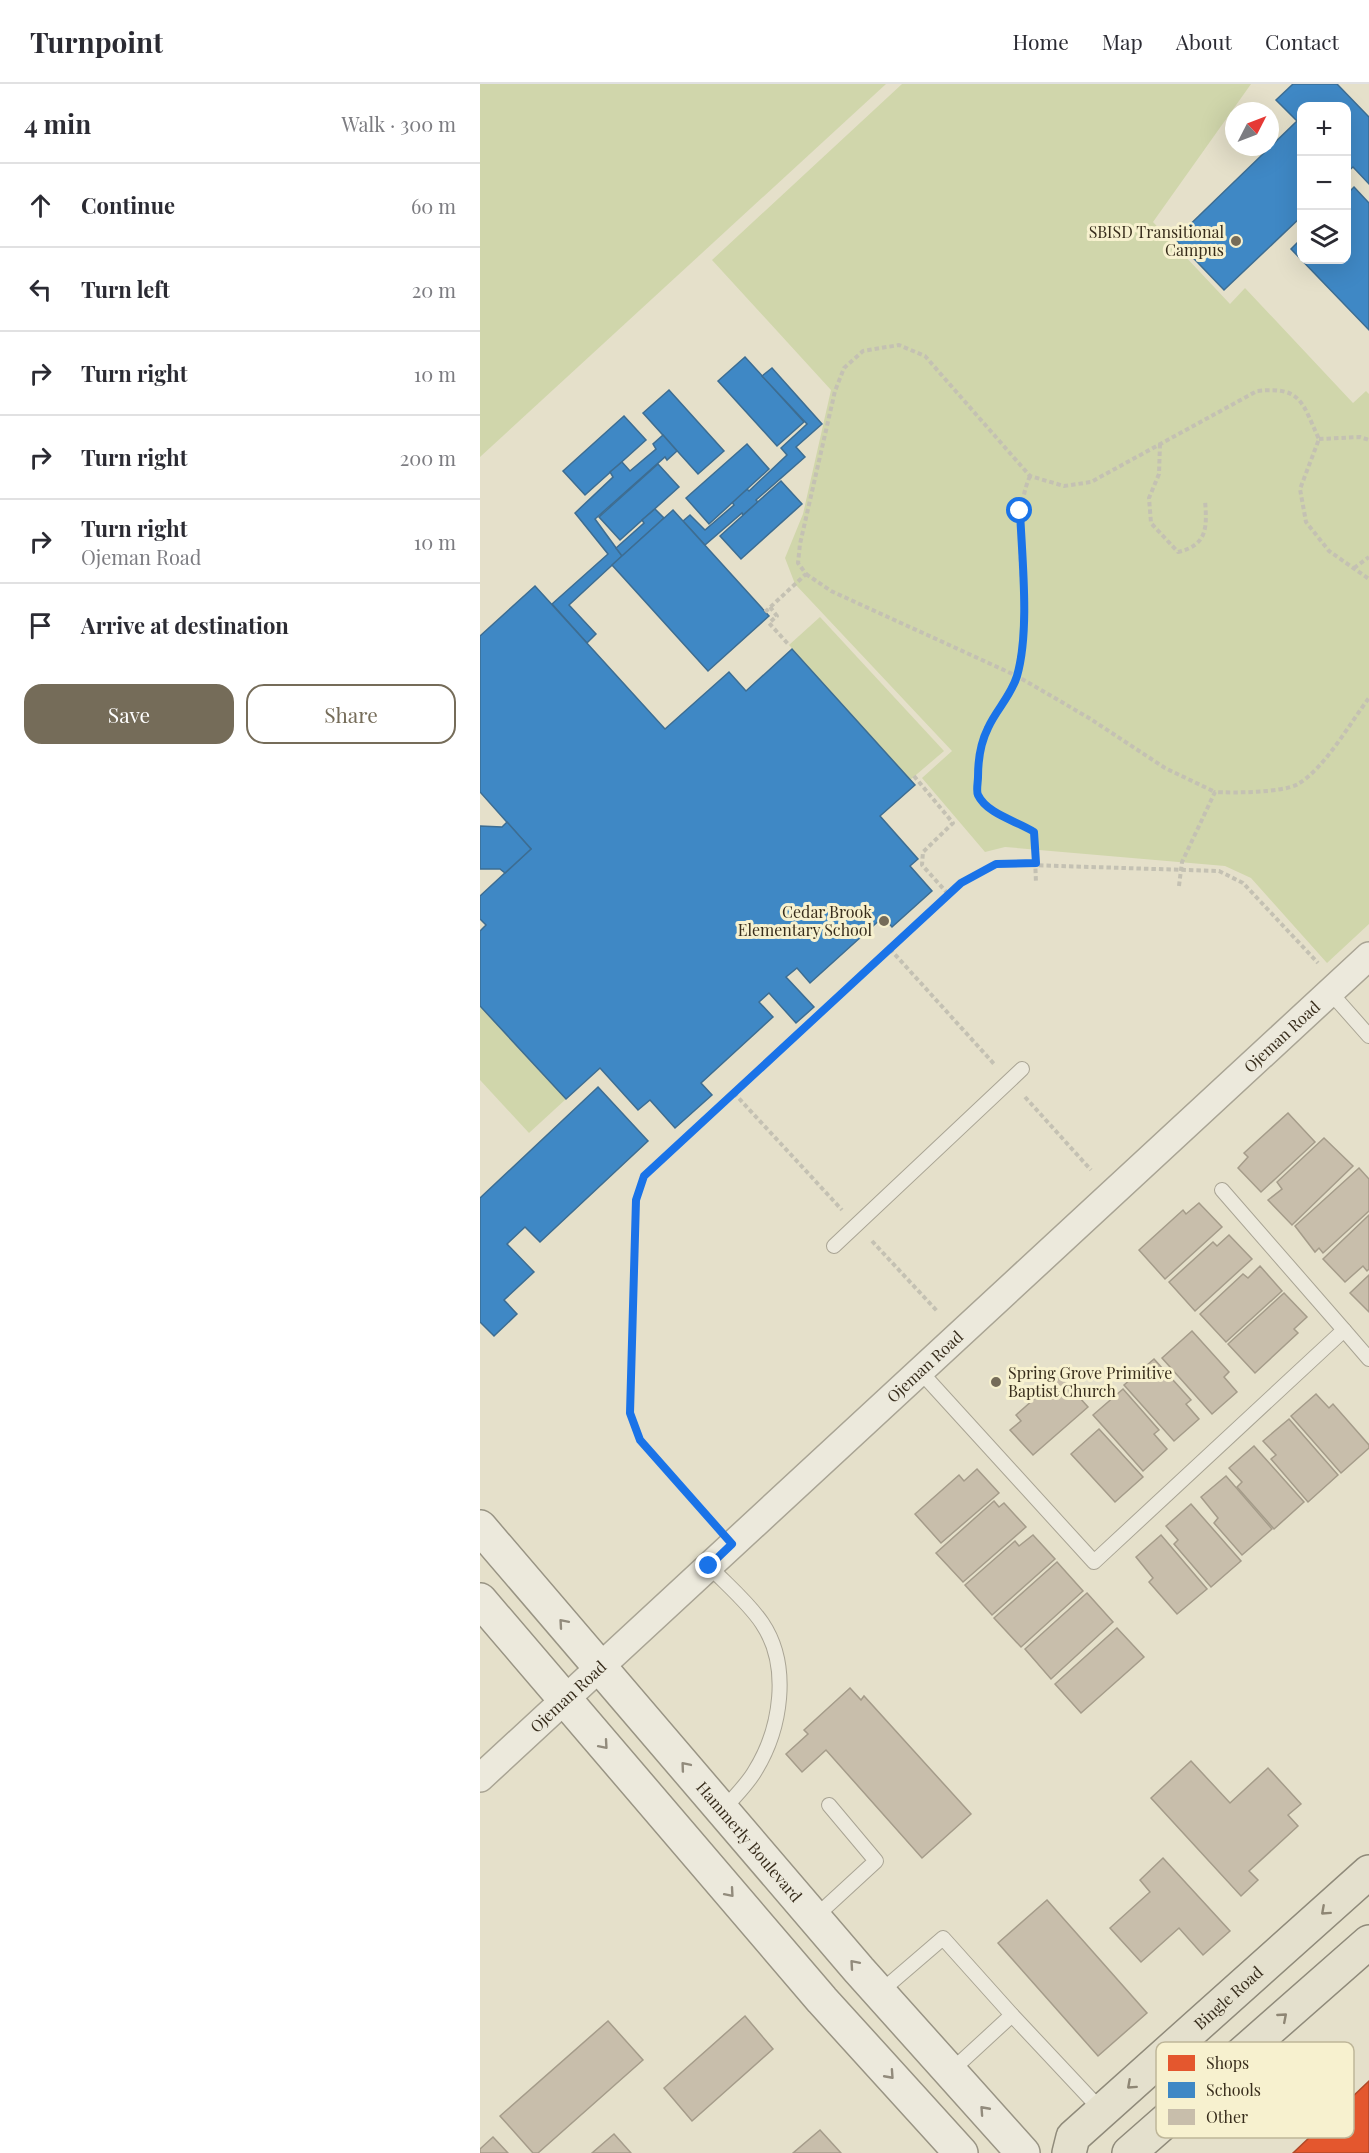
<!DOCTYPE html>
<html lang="en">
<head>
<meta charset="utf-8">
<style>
  :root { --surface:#fff; --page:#f2f2f3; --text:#2b2b33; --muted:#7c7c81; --line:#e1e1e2; --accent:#756c59 }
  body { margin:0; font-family:"Playfair Display",serif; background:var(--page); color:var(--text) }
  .controls { position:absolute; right:18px; top:18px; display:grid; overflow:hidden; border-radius:12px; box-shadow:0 6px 24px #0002 }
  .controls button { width:54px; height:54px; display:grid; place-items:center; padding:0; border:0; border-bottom:2px solid var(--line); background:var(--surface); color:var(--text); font:30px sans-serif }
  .compass { position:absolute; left:745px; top:18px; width:54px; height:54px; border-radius:50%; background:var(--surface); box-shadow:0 6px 24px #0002; rotate:48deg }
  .stop { position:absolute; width:18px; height:18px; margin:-14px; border:4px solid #1a73e8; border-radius:50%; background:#fff }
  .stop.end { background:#1a73e8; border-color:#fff; box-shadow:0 2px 6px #0008 }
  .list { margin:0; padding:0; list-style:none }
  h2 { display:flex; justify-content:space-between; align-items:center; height:78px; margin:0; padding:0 24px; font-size:26px }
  h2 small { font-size:20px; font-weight:400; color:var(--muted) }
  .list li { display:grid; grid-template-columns:39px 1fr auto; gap:18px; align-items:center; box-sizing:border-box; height:84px; padding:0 24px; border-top:2px solid var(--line) }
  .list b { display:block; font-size:22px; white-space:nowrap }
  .list p { margin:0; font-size:20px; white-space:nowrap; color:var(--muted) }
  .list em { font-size:20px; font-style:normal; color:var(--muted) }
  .actions { display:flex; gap:12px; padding:18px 24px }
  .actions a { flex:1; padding:14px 0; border:2px solid var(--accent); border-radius:18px; text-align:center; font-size:21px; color:var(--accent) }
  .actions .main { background:var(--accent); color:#fff }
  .icon { flex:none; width:33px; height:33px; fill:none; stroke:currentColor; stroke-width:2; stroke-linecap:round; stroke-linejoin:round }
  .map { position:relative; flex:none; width:889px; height:2069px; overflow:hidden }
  header { display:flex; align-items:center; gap:36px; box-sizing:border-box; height:84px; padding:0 30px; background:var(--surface); border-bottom:2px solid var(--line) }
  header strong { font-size:28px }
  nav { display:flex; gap:33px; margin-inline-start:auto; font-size:21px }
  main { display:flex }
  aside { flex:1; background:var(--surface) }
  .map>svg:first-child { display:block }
  .green { fill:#d0d6ab }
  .shops { fill:#e4572e; stroke:#b04a29; stroke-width:1.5 }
  .schools { fill:#3f88c5; stroke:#3d6d92; stroke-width:1.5 }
  .building { fill:#c8beab; stroke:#a59c8a; stroke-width:1.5 }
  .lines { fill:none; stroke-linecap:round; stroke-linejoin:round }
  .service-casing { stroke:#a9a494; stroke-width:16 }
  .minor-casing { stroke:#a9a494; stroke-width:30 }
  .secondary-casing { stroke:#999484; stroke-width:36 }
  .primary-casing { stroke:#8f8a7a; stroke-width:36 }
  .path { stroke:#c4c1b3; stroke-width:4; stroke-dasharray:4.5 3; stroke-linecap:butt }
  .service { stroke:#ece9dc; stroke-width:14 }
  .minor { stroke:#ece9dc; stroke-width:27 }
  .secondary { stroke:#ece9dc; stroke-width:33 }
  .primary { stroke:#e4e0cd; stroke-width:33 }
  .oneway { stroke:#928b7c }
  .oneway2 { stroke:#8e8674 }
  .route { stroke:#1a73e8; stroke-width:8 }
  .poi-dot { fill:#756c59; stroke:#f7f1cf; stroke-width:2 }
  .labels { text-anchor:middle; stroke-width:6; stroke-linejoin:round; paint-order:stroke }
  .poi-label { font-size:16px; fill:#382d1c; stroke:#f7f1cf; text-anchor:end }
  .street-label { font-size:16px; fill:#382d1c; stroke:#f7f1cf }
  .key { fill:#f7f1cf; stroke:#beb699; stroke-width:1.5 }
  .key-label { font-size:16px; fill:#382d1c }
</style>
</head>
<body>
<header>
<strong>Turnpoint</strong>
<nav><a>Home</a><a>Map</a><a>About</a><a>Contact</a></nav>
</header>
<main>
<aside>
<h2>4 min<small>Walk · 300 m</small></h2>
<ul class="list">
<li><svg class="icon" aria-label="ahead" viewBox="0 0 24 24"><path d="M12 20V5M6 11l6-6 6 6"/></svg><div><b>Continue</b></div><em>60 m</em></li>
<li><svg class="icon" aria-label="left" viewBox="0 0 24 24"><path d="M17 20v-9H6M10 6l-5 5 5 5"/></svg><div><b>Turn left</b></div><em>20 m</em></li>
<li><svg class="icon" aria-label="right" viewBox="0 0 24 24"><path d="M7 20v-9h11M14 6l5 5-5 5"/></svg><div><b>Turn right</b></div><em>10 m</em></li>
<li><svg class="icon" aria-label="right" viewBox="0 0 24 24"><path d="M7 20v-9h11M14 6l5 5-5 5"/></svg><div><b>Turn right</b></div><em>200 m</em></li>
<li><svg class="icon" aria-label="right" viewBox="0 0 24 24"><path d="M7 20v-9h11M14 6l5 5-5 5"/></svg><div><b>Turn right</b><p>Ojeman Road</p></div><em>10 m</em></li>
<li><svg class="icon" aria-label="arrive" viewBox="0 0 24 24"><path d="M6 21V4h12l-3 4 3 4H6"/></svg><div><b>Arrive at destination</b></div></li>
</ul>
<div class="actions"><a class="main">Save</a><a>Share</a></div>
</aside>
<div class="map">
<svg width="889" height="2069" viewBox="0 0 889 2069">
  <rect width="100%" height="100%" fill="#e5e0ca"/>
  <g class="green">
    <path d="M0 0H406L0 373Z"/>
    <path d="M422 0H771L673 138 750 220 765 204 873 319 886 307 889 310V840L847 879 771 794 745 782 525 763 505 768 442 694 472 667 315 500 305 474 323 430 351 306 232 176Z"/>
    <path d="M340 533 464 667 430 696 309 561Z"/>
    <path d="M0 922 86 1015 49 1049 0 996Z"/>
  </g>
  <path class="shops" d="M889 1997V2069H813Z"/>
  <g class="schools">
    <path d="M813 0H857L889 33V100L873 83 866 89V22H822V132L744 206 695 155 817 37 796 16Z"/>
    <path d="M874 103 889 119V246L811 165 822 154V176H866V111Z"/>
    <path d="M265 273 324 338 297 362 238 297Z"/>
    <path d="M292 284 342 340 316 363 325 373 276 416 278 418 263 431 262 429 225 461 203 437 210 431 225 446 254 421 252 418 267 405 269 407 307 371 301 364 327 340 282 292Z"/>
    <path d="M189 306 244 367 218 390 163 329Z"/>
    <path d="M144 332 166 356 105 411 83 387Z"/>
    <path d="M183 351 197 367 187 376 185 373 115 435 142 472 89 521 116 550 107 559 72 520 128 470 95 429 133 393 130 388 142 378 150 387 176 365 173 360Z"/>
    <path d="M267 360 289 385 229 440 206 414Z"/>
    <path d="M178 380 199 403 140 456 119 433Z"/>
    <path d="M301 397 322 420 261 475 240 452Z"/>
    <path d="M175 425 184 434 142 472 136 464 164 439 162 436Z"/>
    <path d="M193 426 289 532 228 587 132 481Z"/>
    <path d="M55 502 185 645 249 588 266 607 312 565 435 701 400 732 438 775 430 782 452 807 412 843 403 833 330 899 317 884 306 893 334 923 316 939 289 909 279 918 293 933 221 999 232 1011 195 1044 170 1016 158 1026 120 984 86 1015 0 922V847L6 841 0 835V812L51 765 0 708V552Z"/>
    <path d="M27 738 51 765 25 789 20 785H0V742L22 743Z"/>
    <path d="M118 1003 168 1057 60 1158 45 1143 27 1160 54 1188 24 1216 37 1230 14 1252 0 1238V1114Z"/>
  </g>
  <g class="building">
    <path d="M808 1029 835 1058 781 1108 758 1084 768 1073 764 1069Z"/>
    <path d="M844 1054 873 1082 812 1141 788 1116 802 1105 797 1098Z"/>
    <path d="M879 1084 889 1095V1127L843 1169 839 1164 835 1168 815 1142Z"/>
    <path d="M719 1119 742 1143 685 1195 659 1166 703 1126 706 1130Z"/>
    <path d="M889 1131V1185L887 1187 883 1182 865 1198 843 1175Z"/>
    <path d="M749 1151 772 1175 715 1227 689 1198 733 1158 737 1162Z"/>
    <path d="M780 1182 802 1207 746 1258 720 1230 763 1190 768 1194Z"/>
    <path d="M889 1191V1228L870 1209Z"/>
    <path d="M804 1209 827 1233 814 1245 818 1249 775 1289 748 1260Z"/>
    <path d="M712 1247 749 1288 744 1293 757 1308 732 1330 682 1274Z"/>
    <path d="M674 1275 711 1316 706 1320 719 1335 694 1357 644 1301Z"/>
    <path d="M580 1292 608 1323 553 1371 530 1346 541 1337 536 1331Z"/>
    <path d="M643 1305 679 1346 674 1350 687 1365 663 1387 613 1331Z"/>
    <path d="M836 1310 849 1324 853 1320 889 1361V1364L861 1389 811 1332Z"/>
    <path d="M809 1335 858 1391 828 1418 791 1375 796 1371 783 1357Z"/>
    <path d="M619 1345 663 1393 635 1418 591 1370Z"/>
    <path d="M774 1362 824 1418 794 1445 757 1403 762 1398 749 1384Z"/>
    <path d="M497 1385 519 1409 461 1459 435 1430 479 1391 484 1397Z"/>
    <path d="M746 1392 792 1445 762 1471 734 1439 738 1434 721 1413Z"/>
    <path d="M514 1417 519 1423 524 1419 546 1443 483 1498 456 1469Z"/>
    <path d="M711 1420 761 1477 731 1503 694 1460 698 1456 686 1442Z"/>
    <path d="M553 1451 575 1475 512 1531 485 1501 535 1457 539 1462Z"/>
    <path d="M681 1451 727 1505 697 1530 669 1498 673 1494 656 1473Z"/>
    <path d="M577 1478 603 1507 541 1563 514 1534Z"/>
    <path d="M607 1509 633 1538 571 1595 545 1565Z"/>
    <path d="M637 1544 664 1573 601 1629 575 1600Z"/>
    <path d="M370 1604 381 1616 384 1612 491 1730 442 1774 346 1666 322 1688 306 1670 328 1650 324 1646Z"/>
    <path d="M711 1677 750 1719 788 1684 821 1720 808 1731 818 1742 769 1787 778 1796 761 1812 671 1714Z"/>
    <path d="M683 1774 750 1847 723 1871 699 1844 661 1878 630 1844 670 1808 660 1796Z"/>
    <path d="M567 1816 667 1929 618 1972 518 1859Z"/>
    <path d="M265 1932 293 1965 212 2037 184 2004Z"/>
    <path d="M128 1937 163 1976 58 2069H53L20 2032Z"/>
    <path d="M340 2046 361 2069H313Z"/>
    <path d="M134 2050 151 2069H112Z"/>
    <path d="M13 2053 28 2069H0V2065Z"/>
  </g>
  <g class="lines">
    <defs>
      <g id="service">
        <path d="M850 908 889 952"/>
        <path d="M354 1162 542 985"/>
        <path d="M864 1246 889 1275"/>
        <path d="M439 1286 614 1478 864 1246 742 1106"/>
        <path d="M229 1482C246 1500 268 1518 282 1539 311 1582 301 1645 275 1687 267 1701 253 1714 243 1726"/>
        <path d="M334 1834 396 1777 349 1721"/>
        <path d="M399 1909 463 1854 532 1931 470 1988"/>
        <path d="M532 1931 622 2027"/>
      </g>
      <g id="minor">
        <path id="s1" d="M0 1694 889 872"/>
      </g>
      <g id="secondary">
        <path id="s2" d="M0 1443 379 1886 543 2069"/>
        <path d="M0 1516 342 1916 481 2069"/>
      </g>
      <g id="primary">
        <path id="s3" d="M589 2069 593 2053 889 1788"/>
        <path d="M649 2069 889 1858"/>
      </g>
    </defs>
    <use href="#service" class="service-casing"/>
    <use href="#minor" class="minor-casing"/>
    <use href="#secondary" class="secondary-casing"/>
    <use href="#primary" class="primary-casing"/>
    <g class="path">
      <path d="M839 355 880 353 889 356"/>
      <path d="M680 360 679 390 669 414 671 439 698 468C728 461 727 443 725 416"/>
      <path d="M550 392C526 447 555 531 537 592 531 612 516 626 508 644 500 660 498 676 498 693 498 698 496 707 498 711 507 730 537 737 554 748L556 799"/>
      <path d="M874 484 889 473"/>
      <path d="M326 490 351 507 537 592 609 634 685 684 735 708"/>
      <path d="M290 523 297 532 289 539 309 561"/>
      <path d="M285 528 326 490 318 479 320 460 355 307 364 284 383 267 419 261 445 272 550 392 584 402 611 398 777 307C822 302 822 319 839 355L820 405 826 438 849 467 889 495"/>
      <path d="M434 692 473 739 443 768 442 781 469 811"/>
      <path d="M699 802 702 778 735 708C753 709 802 709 818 700 845 684 870 639 889 614"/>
      <path d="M410 865 515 981"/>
      <path d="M254 1009 362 1126"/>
      <path d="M545 1013 611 1086"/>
      <path d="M392 1157 457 1227"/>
      <path d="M233 1439 160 1356 150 1329 155 1116 164 1092 196 1062 481 799 516 780 739 787 763 799 838 879"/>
    </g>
    <use href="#service" class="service"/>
    <use href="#minor" class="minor"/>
    <use href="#secondary" class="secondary"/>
    <use href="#primary" class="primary"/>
  </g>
  <defs><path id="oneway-chevron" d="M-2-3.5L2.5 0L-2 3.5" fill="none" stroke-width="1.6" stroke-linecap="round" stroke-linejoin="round" transform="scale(1.5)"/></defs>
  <g class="oneway">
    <use href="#oneway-chevron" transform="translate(83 1539) rotate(-131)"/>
    <use href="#oneway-chevron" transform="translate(124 1661) rotate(49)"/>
    <use href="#oneway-chevron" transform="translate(205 1682) rotate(-130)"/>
    <use href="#oneway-chevron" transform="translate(250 1809) rotate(49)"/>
    <use href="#oneway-chevron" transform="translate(374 1880) rotate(-131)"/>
    <use href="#oneway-chevron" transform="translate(410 1991) rotate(48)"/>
    <use href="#oneway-chevron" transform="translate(504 2026) rotate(-132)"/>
  </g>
  <g class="oneway2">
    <use href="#oneway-chevron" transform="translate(845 1827) rotate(138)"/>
    <use href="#oneway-chevron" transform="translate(803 1933) rotate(-41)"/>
    <use href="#oneway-chevron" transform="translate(651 2001) rotate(138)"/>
  </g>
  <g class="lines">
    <path class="route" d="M229 1482 252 1460 160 1356 150 1329 156 1116 164 1092 481 799 516 780 556 779 554 748C537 737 507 730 498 711 496 707 498 698 498 693 498 676 500 660 508 644 516 626 531 612 537 592 550 547 542 475 540 427"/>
  </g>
  <g class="poi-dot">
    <circle cx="756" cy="157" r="6"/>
    <circle cx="404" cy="837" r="6"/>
    <circle cx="516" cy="1298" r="6"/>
  </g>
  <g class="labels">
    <g class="poi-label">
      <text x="744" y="154">SBISD Transitional<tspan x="744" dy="18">Campus</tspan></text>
      <text x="392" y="834">Cedar Brook<tspan x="392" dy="18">Elementary School</tspan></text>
      <text x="528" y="1295" text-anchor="start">Spring Grove Primitive<tspan x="528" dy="18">Baptist Church</tspan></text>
    </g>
    <g class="street-label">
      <text dy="6" stroke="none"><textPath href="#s1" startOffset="1092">Ojeman Road</textPath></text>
      <text dy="6" stroke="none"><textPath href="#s1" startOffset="606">Ojeman Road</textPath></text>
      <text dy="6" stroke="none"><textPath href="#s1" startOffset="120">Ojeman Road</textPath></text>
      <text dy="6" stroke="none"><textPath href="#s2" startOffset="414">Hammerly Boulevard</textPath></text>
      <text dy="6" stroke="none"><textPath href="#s3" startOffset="225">Bingle Road</textPath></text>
    </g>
  </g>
  <rect x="676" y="1958" width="198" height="96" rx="9" class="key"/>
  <rect x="688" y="1971" width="27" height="16" fill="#e4572e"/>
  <rect x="688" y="1998" width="27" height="16" fill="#3f88c5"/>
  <rect x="688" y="2025" width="27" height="16" fill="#c8beab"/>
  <g class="key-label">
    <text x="726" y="1985">Shops</text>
    <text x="726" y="2012">Schools</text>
    <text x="726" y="2039">Other</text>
  </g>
</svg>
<div class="controls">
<button>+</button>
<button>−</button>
<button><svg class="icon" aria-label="layers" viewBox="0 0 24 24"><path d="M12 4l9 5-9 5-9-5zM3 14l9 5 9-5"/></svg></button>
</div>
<svg class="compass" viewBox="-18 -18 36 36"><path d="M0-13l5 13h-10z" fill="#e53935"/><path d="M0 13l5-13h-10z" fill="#7c7c81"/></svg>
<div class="stop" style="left:540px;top:427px"></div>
<div class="stop end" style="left:229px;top:1482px"></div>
</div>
</main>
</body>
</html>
